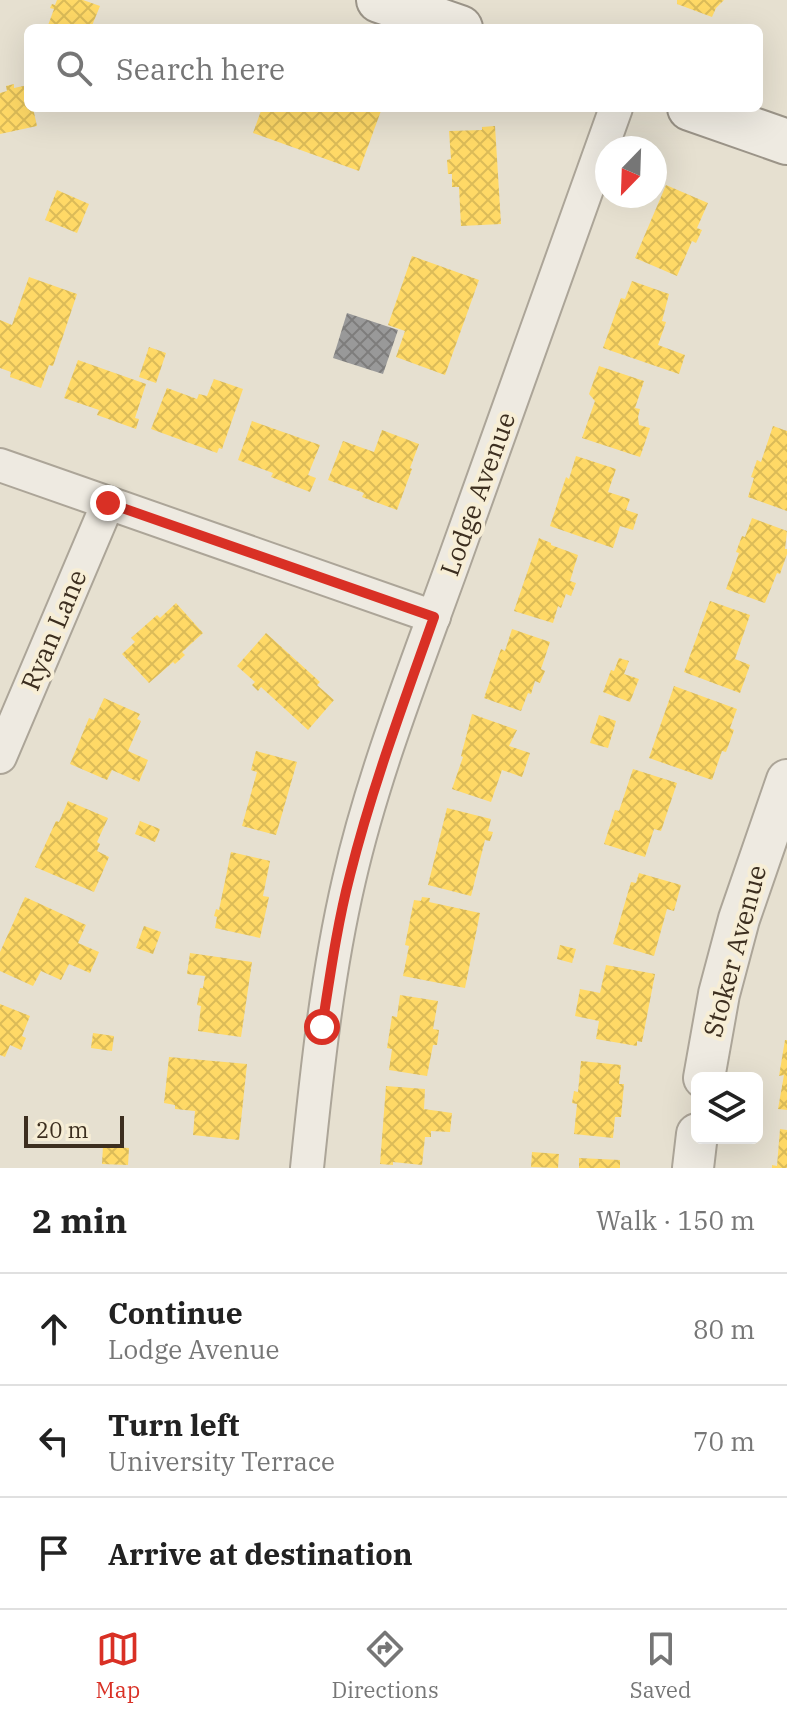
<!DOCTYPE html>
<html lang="en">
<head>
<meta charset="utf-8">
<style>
  :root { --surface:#fff; --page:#f6f6f6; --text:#222; --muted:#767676; --line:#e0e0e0; --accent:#d93025 }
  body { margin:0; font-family:"IBM Plex Serif",serif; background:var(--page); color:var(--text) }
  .controls { position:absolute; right:24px; bottom:24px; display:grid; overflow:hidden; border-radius:12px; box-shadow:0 8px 32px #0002 }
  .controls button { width:72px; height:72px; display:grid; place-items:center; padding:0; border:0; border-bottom:2px solid var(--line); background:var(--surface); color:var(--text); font:40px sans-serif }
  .compass { position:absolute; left:595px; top:136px; width:72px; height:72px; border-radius:50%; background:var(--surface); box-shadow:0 8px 32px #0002; rotate:203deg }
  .scale { position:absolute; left:24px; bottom:20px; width:100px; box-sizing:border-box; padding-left:8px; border:4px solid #3c2e1f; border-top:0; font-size:22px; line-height:28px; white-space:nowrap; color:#3c2e1f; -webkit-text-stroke:6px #f7eed6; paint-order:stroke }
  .stop { position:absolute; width:24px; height:24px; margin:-18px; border:6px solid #d93025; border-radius:50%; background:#fff }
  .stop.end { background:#d93025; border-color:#fff; box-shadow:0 2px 8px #0008 }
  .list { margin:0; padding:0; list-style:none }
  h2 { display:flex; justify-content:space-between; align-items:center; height:104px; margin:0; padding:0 32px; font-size:34px }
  h2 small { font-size:26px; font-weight:400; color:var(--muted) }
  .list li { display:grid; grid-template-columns:52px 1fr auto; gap:24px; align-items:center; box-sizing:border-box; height:112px; padding:0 32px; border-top:2px solid var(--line) }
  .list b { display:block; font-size:30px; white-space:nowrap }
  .list p { margin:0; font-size:26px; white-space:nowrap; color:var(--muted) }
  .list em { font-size:26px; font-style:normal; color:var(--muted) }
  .icon { flex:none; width:44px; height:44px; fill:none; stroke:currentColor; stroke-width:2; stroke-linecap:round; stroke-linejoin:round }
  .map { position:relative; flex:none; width:787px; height:1168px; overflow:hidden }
  .search { position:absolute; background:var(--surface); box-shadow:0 8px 32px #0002; left:24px; right:24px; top:24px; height:88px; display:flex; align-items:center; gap:20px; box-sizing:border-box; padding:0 28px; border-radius:12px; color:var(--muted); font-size:30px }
  .sheet { height:440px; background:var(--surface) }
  nav { display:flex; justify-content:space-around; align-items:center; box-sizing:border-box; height:112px; border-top:2px solid var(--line); background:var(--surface); font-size:22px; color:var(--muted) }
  nav a { display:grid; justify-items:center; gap:4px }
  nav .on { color:var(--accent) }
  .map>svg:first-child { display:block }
  .homes { fill:url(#homes-cross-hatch) }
  .industry { fill:url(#industry-cross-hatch) }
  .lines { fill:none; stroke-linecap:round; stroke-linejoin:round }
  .minor-casing { stroke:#aca598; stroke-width:36 }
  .tertiary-casing { stroke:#aca598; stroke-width:44 }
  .secondary-casing { stroke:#9b9488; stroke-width:48 }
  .minor { stroke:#eeeae1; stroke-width:32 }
  .tertiary { stroke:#eeeae1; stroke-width:40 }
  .secondary { stroke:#eeeae1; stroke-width:44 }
  .route { stroke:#d93025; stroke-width:10 }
  .labels { text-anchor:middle; stroke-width:8; stroke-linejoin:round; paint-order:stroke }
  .street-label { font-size:26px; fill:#3c2e1f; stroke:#f7eed6 }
</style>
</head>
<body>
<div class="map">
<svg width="787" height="1168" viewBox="0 0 787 1168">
  <defs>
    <pattern id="homes-cross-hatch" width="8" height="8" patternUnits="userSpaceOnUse" patternTransform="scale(2)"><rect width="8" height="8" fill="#ffd966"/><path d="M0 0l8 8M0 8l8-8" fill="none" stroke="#dbbb58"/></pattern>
    <pattern id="industry-cross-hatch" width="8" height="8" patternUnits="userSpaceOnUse" patternTransform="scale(2)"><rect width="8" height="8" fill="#999"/><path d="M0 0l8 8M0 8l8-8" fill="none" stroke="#7e7d7c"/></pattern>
  </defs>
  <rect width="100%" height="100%" fill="#e6e0d0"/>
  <g class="homes">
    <path d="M57 0H83L100 6 91 28H47L54 9 50 8 52 4 55 5Z"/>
    <path d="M677 0H724L716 8 712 17 677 4Z"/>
    <path d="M14 84V88L28 85V108H33L37 126 0 134V93L7 91 6 86Z"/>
    <path d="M262 108H382L359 171 253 133Z"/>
    <path d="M495 126 501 224 461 226 459 187H452V174H448L447 160 451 159 449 131 482 130V127Z"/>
    <path d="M666 185 708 203 697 228 702 230 696 243 692 241 677 276 635 258Z"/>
    <path d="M57 190 89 204 77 233 45 220Z"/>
    <path d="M412 256 479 280 445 375 396 357 405 331 388 325Z"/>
    <path d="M29 277 77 294 53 366 49 365 41 388 10 377 11 372 0 368V320L12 325Z"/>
    <path d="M632 281 669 294 662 321 666 322 658 345 685 355 679 374 603 348 621 298 625 299Z"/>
    <path d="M149 347 166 353 156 383 139 377Z"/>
    <path d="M78 360 146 384 135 418 139 419 136 429 97 415 99 410 64 398Z"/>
    <path d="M599 366 644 381 635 408 640 409 638 417 639 425 650 428 640 457 582 438 595 401 589 394Z"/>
    <path d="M214 379 243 389 222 449 219 448 217 453 151 429 167 388 197 399 199 394 207 396Z"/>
    <path d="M252 421 320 445 308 475 316 478 310 492 271 477 273 473 238 460Z"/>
    <path d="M773 426 787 431V511L748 497 754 478 751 477 757 460 761 462Z"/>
    <path d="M382 430 419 444 410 468 412 469 397 510 362 497 364 493 328 480 343 441 374 452Z"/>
    <path d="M576 456 616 469 608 492 630 499 626 510 638 514 633 530 620 526 613 548 550 526 566 477 569 479Z"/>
    <path d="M752 518 787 531 785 549H787V554L780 574 777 573 765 603 726 589 739 553 736 552 742 536 745 537Z"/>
    <path d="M539 538 551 543V545L578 555 570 581 576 583 571 596 566 594 561 608 558 606 553 623 514 611Z"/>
    <path d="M710 601 750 615 735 659 750 665 740 693 684 672Z"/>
    <path d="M176 603 203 633 182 652 185 655 175 664 173 662 149 683 122 654 135 642 131 638 157 615 160 618Z"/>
    <path d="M512 629 550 642 541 669 545 671 540 683 535 681 531 694 528 693 521 711 484 698 501 649 505 651Z"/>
    <path d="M266 633 320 682 317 685 334 700 308 730 261 687 258 691 252 685 255 682 237 666Z"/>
    <path d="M619 658 629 661 624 674 639 679 630 702 603 692 611 670 614 671Z"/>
    <path d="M674 686 737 709 730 728 734 730 726 752 722 751 712 780 649 758Z"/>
    <path d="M104 698 140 714 137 719 141 721 128 751 148 760 139 782 112 770 107 780 70 764 89 718 94 720Z"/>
    <path d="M472 714 517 730 509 746 530 753 522 777 502 770 491 802 452 789 463 757 461 756Z"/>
    <path d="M599 715 616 721 608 748 590 743Z"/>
    <path d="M256 751 297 762 276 835 242 826 257 772 251 770Z"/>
    <path d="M633 769 677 783 661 831 654 829 645 857 604 844 615 810 619 811Z"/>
    <path d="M68 801 108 818 97 842 100 844 97 851 109 857 94 892 35 867 56 821 59 822Z"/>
    <path d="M447 808 491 819 488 831 493 832 490 841 485 840 471 896 428 885Z"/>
    <path d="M140 821 160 829 155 842 135 834Z"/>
    <path d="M231 852 270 861 263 896 269 897 260 938 215 928 217 917 214 916 216 909 219 910Z"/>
    <path d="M639 873 681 885 674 911 667 909 654 956 613 944 631 882 636 883Z"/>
    <path d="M25 897 86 925 78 943 99 952 90 973 69 964 61 980 41 971 33 986 0 971V952Z"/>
    <path d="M422 897 430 898 429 902 480 913 465 988 403 976 409 946 405 945 414 900 421 901Z"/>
    <path d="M144 926 161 932 153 954 136 948Z"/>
    <path d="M560 945 576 949 572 963 557 959Z"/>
    <path d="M190 953 252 962 241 1037 198 1031 201 1006 197 1005 200 988H203L205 976 187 974Z"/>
    <path d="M606 965 655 974 642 1042 637 1041V1046L596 1039 599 1021 575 1016 580 989 600 993Z"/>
    <path d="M400 995 438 1001 433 1029 439 1030 437 1045H433L427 1076 389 1070 392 1049 387 1048 392 1016 397 1017Z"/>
    <path d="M0 1004 30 1016 22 1036 26 1038 21 1050 10 1045 5 1057 0 1055Z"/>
    <path d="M93 1033 114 1036 112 1051 91 1048Z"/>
    <path d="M785 1040H787V1110L778 1109 784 1075 779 1076Z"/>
    <path d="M169 1057 247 1064 239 1140 193 1135 195 1111 175 1109V1105L164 1103Z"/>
    <path d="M581 1061 621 1065 619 1084H624L621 1117H615L613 1138 574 1134 577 1104 572 1103 574 1091 578 1092Z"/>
    <path d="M386 1086 425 1089 424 1109 452 1113 450 1132 431 1131V1137H425L422 1165 393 1162V1165L380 1164Z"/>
    <path d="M780 1129 787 1130V1168H772V1165L777 1166Z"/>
    <path d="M103 1146 129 1148 128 1165 102 1164Z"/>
    <path d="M532 1152 559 1154 558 1168 531 1167Z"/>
    <path d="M579 1158 620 1160V1168H579Z"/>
  </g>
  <path class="industry" d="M347 313 398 330 383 374 333 358Z"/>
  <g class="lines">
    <defs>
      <g id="minor">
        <path d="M0 465 434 617"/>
        <path d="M0 757 108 503"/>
        <path d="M307 1168C317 1071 327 975 349 880 374 771 417 664 455 558 508 408 562 258 616 108"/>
      </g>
      <g id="tertiary">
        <path d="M704 1078 719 994 739 919 787 780"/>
        <path d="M693 1168 697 1134"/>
      </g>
      <g id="secondary">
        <path d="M379 0 460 28"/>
        <path d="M690 108 787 142"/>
      </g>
    </defs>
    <use href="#minor" class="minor-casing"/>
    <use href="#tertiary" class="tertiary-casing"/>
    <use href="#secondary" class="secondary-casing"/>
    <use href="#minor" class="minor"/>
    <use href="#tertiary" class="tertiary"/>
    <use href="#secondary" class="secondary"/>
  </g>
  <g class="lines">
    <path class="route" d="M108 503 434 617C404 702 372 787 350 875 337 925 330 976 322 1027"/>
  </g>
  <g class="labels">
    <g class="street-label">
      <text transform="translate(478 494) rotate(-70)" y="9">Lodge Avenue</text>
      <text transform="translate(54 630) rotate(-67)" y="9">Ryan Lane</text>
      <text transform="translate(735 951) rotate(-75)" y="9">Stoker Avenue</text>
    </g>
  </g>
</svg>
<div class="controls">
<button><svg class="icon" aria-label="layers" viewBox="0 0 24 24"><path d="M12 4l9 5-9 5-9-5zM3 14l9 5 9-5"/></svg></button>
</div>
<svg class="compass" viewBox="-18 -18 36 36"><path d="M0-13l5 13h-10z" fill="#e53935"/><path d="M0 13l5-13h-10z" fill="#767676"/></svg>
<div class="scale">20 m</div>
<div class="stop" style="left:322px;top:1027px"></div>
<div class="stop end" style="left:108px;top:503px"></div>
<div class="search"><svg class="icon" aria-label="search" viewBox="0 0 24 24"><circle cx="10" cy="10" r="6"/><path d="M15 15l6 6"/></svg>Search here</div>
</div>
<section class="sheet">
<h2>2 min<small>Walk · 150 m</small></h2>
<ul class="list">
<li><svg class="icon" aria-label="ahead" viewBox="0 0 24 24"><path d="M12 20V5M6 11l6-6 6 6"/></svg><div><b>Continue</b><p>Lodge Avenue</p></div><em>80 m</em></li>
<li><svg class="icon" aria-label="left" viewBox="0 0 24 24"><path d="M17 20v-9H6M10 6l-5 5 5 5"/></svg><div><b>Turn left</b><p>University Terrace</p></div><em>70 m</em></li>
<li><svg class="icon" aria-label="arrive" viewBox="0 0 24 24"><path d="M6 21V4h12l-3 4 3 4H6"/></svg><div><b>Arrive at destination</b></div></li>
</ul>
</section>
<nav>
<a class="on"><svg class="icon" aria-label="map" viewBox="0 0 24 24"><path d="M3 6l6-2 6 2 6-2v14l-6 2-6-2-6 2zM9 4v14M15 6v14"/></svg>Map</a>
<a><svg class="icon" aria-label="directions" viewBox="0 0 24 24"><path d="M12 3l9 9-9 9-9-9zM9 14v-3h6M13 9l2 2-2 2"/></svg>Directions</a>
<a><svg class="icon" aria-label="saved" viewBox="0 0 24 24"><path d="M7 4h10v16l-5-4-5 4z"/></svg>Saved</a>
</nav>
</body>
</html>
